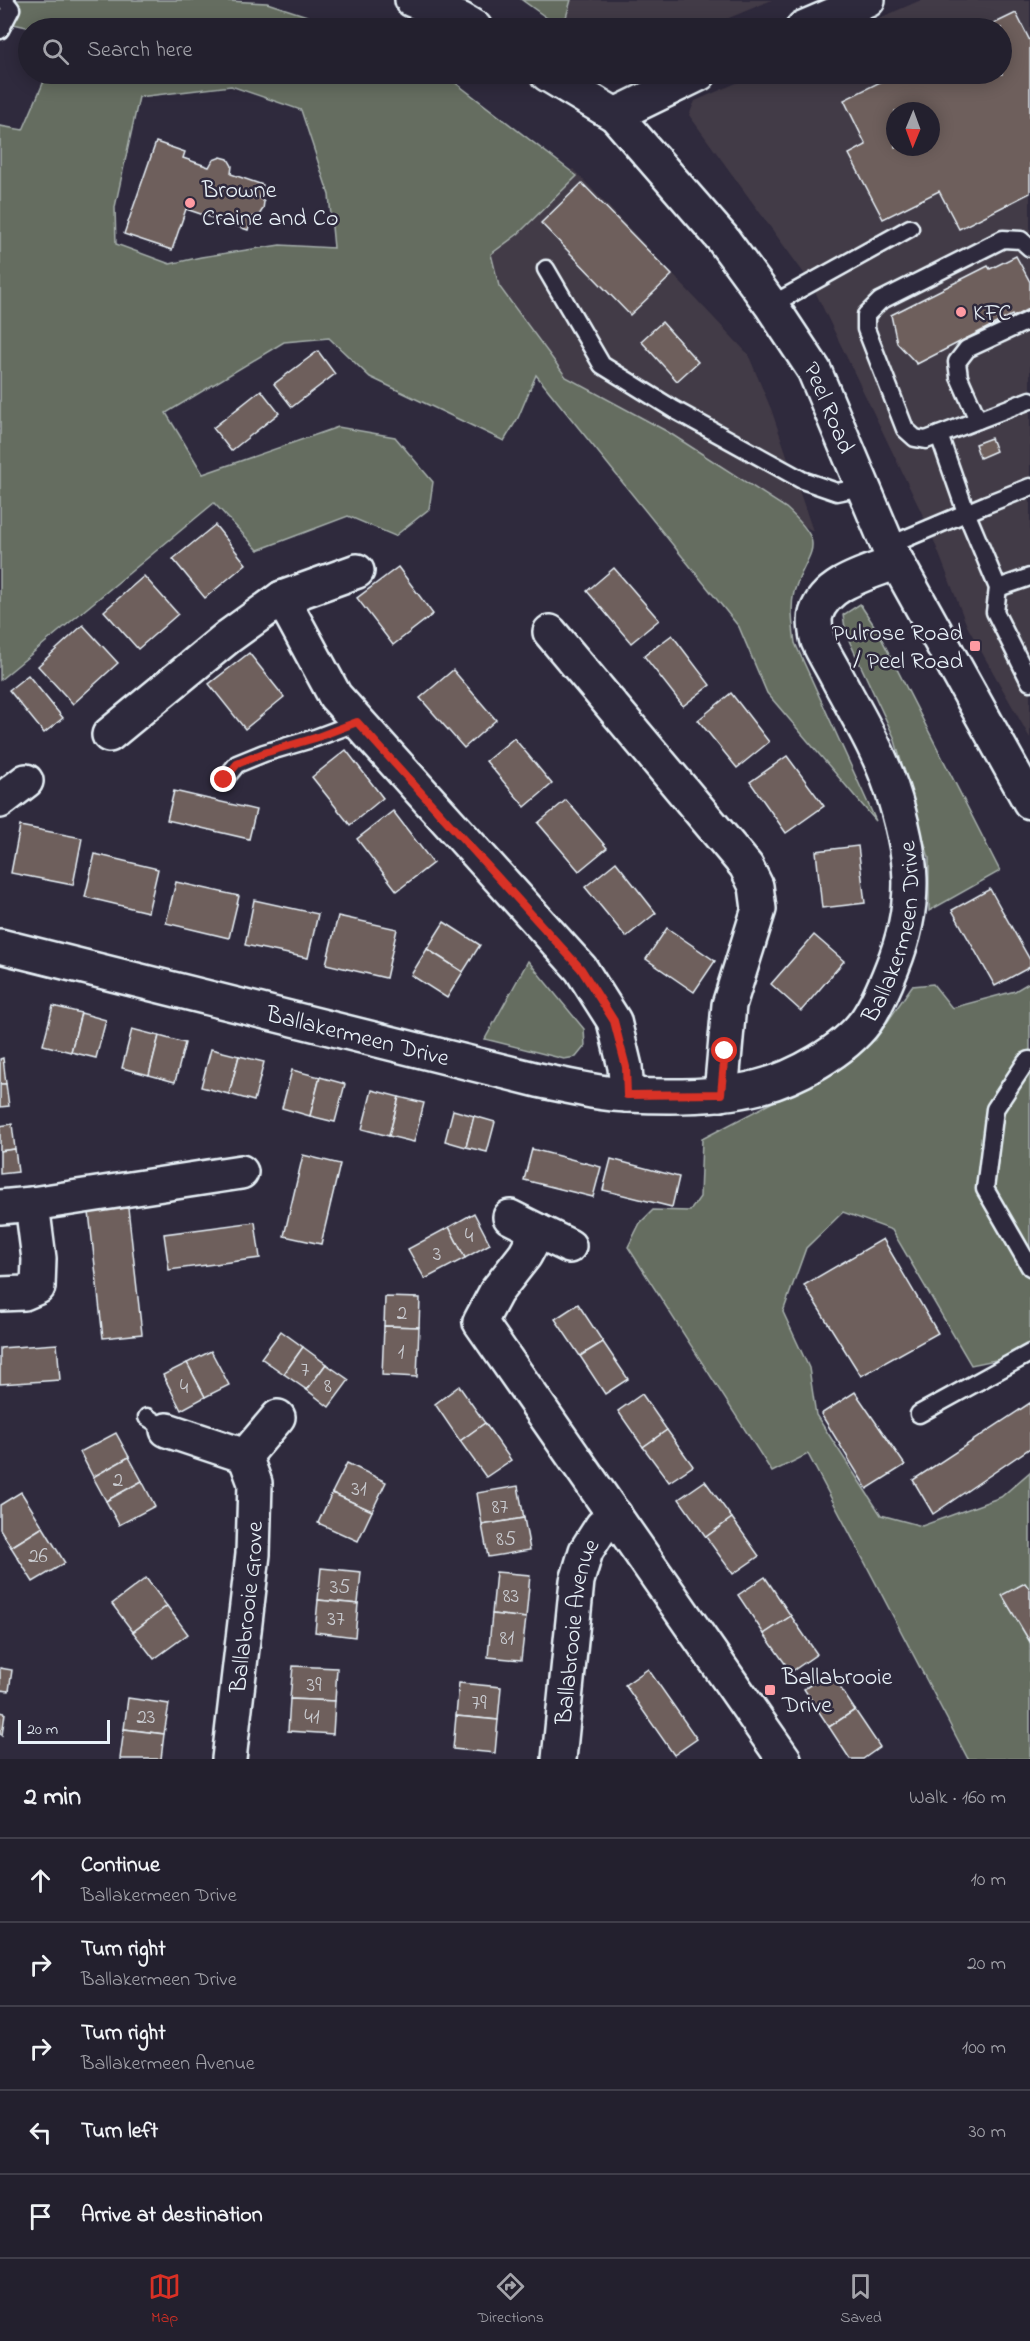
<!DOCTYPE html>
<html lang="en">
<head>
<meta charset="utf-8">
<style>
  :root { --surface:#23202e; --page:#2f2d3a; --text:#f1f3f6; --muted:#a3a3aa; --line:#403e4a; --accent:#d93025 }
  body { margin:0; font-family:"Indie Flower",sans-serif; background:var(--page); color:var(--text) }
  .compass { position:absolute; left:886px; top:102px; width:54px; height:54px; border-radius:50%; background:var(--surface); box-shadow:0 3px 15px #0003; rotate:181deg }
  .scale { position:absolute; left:18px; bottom:15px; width:92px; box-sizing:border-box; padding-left:6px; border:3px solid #e8f1f8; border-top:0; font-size:16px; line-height:21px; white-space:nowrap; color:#e8f1f8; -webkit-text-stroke:4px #2f2a3d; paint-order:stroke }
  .stop { position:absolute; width:18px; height:18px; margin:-14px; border:4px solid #d93025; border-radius:50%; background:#fff }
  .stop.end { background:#d93025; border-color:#fff; box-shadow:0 2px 6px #0008 }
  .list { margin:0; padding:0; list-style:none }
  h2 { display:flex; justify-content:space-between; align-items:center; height:78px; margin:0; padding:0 24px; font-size:26px }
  h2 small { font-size:20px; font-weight:400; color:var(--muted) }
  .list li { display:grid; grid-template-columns:39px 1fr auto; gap:18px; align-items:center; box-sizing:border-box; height:84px; padding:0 24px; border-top:2px solid var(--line) }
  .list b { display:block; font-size:22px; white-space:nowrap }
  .list p { margin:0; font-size:20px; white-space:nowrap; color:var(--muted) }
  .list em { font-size:20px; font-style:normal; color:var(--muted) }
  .icon { flex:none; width:33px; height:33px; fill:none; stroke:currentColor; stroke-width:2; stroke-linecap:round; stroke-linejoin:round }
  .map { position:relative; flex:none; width:1030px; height:1759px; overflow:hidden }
  .search { position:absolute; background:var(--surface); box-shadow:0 3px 15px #0003; left:18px; right:18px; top:18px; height:66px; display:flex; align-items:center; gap:15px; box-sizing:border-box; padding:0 21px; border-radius:33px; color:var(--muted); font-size:22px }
  .sheet { height:498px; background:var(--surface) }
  nav { display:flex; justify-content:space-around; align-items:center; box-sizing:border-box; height:84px; border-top:2px solid var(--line); background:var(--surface); font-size:16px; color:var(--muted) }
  nav a { display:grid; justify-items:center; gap:3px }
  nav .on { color:var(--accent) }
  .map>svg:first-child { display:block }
  .built { fill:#423a46; fill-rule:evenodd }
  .green { fill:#656d60; stroke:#a6afac; stroke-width:1.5; fill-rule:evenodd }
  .building { fill:#6e5f5c; stroke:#e8f1f8; stroke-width:1.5; fill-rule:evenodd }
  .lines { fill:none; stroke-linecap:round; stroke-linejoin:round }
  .service-casing { stroke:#e8f1f8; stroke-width:21 }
  .minor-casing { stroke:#e8f1f8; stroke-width:38 }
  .trunk-casing { stroke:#e8f1f8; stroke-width:38 }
  .service { stroke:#2f2a3d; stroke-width:16 }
  .minor { stroke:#2f2a3d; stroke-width:33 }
  .trunk { stroke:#2f2a3d; stroke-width:33 }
  .route { stroke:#d93025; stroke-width:8 }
  .poi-dot { fill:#ff9aa2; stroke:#2f2a3d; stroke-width:2 }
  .labels { text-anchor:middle; stroke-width:5; stroke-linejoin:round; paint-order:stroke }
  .number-label { font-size:21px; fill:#caccd1 }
  .poi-label { font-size:24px; fill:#e8f1f8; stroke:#2f2a3d; text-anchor:start }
  .street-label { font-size:24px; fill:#e8f1f8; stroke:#2f2a3d }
</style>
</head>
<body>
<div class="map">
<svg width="1030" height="1759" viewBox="0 0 1030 1759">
  <rect width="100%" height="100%" fill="#2f2a3d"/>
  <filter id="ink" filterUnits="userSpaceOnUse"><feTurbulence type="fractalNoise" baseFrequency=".0167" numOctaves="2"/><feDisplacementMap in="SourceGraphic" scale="12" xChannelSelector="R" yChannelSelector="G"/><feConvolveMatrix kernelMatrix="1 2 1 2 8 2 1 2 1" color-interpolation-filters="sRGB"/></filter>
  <g filter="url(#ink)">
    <g class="built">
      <path d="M522 0H772L705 28H561Z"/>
      <path d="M921 0H1030V738L967 626 929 528 811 283 689 115 695 101 757 74H1002V28H857ZM895 111H931V147H895Z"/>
      <path d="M573 169 748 354 771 409 813 531 565 387 474 259Z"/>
    </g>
    <g class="green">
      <path d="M0 0H208L267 3 344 28H31L0 21Z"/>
      <path d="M522 0H571L563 28H561Z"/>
      <path d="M47 74H444L577 176 518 234 491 254 499 286 566 377 668 432 786 508C830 548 808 548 794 592 790 608 793 627 795 643L876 821 767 693 739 627 536 375 518 418 504 441 370 377 329 338 284 342 166 413 203 474 338 427 395 437 433 482 429 509 395 536 348 516 258 550 214 503 0 680V126L23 130ZM231 86 301 110 329 195 334 248 280 245 201 257 170 264 116 244 115 207 139 97Z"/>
      <path d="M860 604 877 630 1000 871 929 911V858L894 737 846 634 843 615Z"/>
      <path d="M528 961 584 1029 585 1046 576 1057 564 1059 485 1039Z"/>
      <path d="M1030 982V1353L971 1365 892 1230 843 1212 806 1248 783 1312 809 1368 816 1415 881 1515 922 1526 1001 1497 1030 1472V1759H968L808 1454 772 1472 628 1247 640 1223 653 1210 690 1211 700 1197 702 1139 817 1079 875 1040 912 986 933 984 952 1008 1015 991Z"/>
    </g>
    <g class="building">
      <path d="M1016 13 1030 41V193L959 229 939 191 883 219 849 154 866 145 844 100 896 74H1002V28H985ZM895 111H931V147H895Z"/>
      <path d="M156 142 185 152 183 158 209 167 213 160 221 157 228 159 232 166 231 174 263 185 259 197 264 202 263 209 259 215 252 217 248 230 186 209 172 250 124 234Z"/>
      <path d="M582 183 672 275 630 315 541 223Z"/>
      <path d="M1016 256 1030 282V308L1013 317 1012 315 917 364 897 343 891 315 988 266 990 269Z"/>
      <path d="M662 322 698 362 677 381 641 341Z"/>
      <path d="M318 351 335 374 292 407 274 384Z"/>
      <path d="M261 390 279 413 231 451 213 428Z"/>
      <path d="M991 438 996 451 980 458 975 444Z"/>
      <path d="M215 525 246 564 205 598 173 559Z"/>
      <path d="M398 567 433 614 393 645 357 598Z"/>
      <path d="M614 568 659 620 631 643 587 591Z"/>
      <path d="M144 576 178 614 138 649 104 611Z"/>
      <path d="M83 625 118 663 73 704 38 666Z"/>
      <path d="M672 635 710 685 683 706 644 656Z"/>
      <path d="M249 653 284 697 245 729 209 684Z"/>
      <path d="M453 670 496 720 464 748 420 698Z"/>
      <path d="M28 675 63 718 44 733 9 690Z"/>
      <path d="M731 693 769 742 737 768 698 720Z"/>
      <path d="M514 738 552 784 525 807 486 761Z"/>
      <path d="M346 750 383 798 350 825 312 777Z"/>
      <path d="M787 756 824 806 786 833 750 782Z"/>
      <path d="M174 791 256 810 249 839 167 820Z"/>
      <path d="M566 800 607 848 579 871 538 823Z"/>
      <path d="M393 811 433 863 397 891 357 839Z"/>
      <path d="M20 826 82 838 73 885 11 873Z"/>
      <path d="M858 846 865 903 822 908 816 851Z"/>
      <path d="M95 854 158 869 148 912 85 897Z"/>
      <path d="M616 862 656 913 626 937 585 887Z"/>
      <path d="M176 882 239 896 229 938 166 923Z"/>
      <path d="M990 889 1030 960V967L995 986 952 910Z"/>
      <path d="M254 900 318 914 308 958 245 945Z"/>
      <path d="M338 916 397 929 386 978 326 964Z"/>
      <path d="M444 922 480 945 463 972 427 949Z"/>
      <path d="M667 928 715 961 694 992 646 959Z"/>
      <path d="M814 935 844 961 801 1011 771 984Z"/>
      <path d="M427 949 463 972 447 998 411 975Z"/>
      <path d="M53 1006 81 1013 71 1052 43 1045Z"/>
      <path d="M81 1013 106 1020 96 1058 71 1052Z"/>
      <path d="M132 1029 159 1036 149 1075 122 1068Z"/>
      <path d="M159 1036 185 1043 175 1082 149 1075Z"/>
      <path d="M211 1049 239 1056 229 1094 201 1087Z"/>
      <path d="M239 1056 264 1062 254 1101 229 1094Z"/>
      <path d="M3 1058 6 1084H0V1059Z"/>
      <path d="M292 1070 320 1077 310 1116 282 1108Z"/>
      <path d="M320 1077 345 1084 335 1122 310 1116Z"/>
      <path d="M0 1084H6L9 1106 0 1107Z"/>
      <path d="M372 1090 399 1097 389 1136 362 1129Z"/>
      <path d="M399 1097 424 1103 414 1142 389 1136Z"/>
      <path d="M453 1110 474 1116 466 1147 445 1141Z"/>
      <path d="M474 1116 495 1122 487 1152 466 1147Z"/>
      <path d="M12 1124 15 1149 0 1151V1126Z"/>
      <path d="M15 1149 18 1172 0 1174V1151Z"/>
      <path d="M532 1149 601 1167 593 1197 524 1180Z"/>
      <path d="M303 1155 340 1164 321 1244 284 1236Z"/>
      <path d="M611 1159 679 1177 672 1207 603 1190Z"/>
      <path d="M128 1208 142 1334 103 1338 89 1212Z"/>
      <path d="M474 1213 490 1244 465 1258 449 1227Z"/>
      <path d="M255 1222 260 1258 169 1270 164 1234Z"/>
      <path d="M449 1227 465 1258 425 1279 408 1249Z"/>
      <path d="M883 1239 938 1333 861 1376 804 1285Z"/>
      <path d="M385 1297 420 1298 419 1327 384 1326Z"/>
      <path d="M578 1304 603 1342 580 1356 555 1319Z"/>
      <path d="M384 1326 419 1327 417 1377 382 1375Z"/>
      <path d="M281 1331 303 1347 284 1374 261 1358Z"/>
      <path d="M603 1342 628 1379 605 1394 580 1356Z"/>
      <path d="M57 1344 60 1380 0 1384V1348Z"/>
      <path d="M303 1347 326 1364 307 1390 284 1374Z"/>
      <path d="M211 1351 229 1385 205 1397 187 1363Z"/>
      <path d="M187 1363 205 1397 181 1410 163 1375Z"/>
      <path d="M326 1364 349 1380 329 1407 307 1390Z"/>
      <path d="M459 1386 485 1423 460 1441 435 1404Z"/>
      <path d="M855 1392 905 1465 867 1489 821 1414Z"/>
      <path d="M642 1394 667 1430 643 1447 618 1411Z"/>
      <path d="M1030 1403V1448L933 1514 913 1480Z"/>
      <path d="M485 1423 511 1460 486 1477 460 1441Z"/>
      <path d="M667 1430 693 1466 669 1482 643 1447Z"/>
      <path d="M116 1433 129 1457 93 1477 80 1452Z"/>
      <path d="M129 1457 142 1481 106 1501 93 1477Z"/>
      <path d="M347 1463 386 1482 372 1511 332 1493Z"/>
      <path d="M142 1481 155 1506 119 1525 106 1501Z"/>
      <path d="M705 1481 732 1518 706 1537 679 1499Z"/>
      <path d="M518 1486 524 1518 482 1525 477 1493Z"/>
      <path d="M21 1492 43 1527 11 1547 0 1529V1505Z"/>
      <path d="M332 1493 372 1511 358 1541 318 1523Z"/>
      <path d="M524 1518 530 1550 488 1557 482 1525Z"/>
      <path d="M732 1518 759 1556 733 1574 706 1537Z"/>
      <path d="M43 1527 65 1563 33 1582 11 1547Z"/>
      <path d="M321 1568 361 1572 358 1604 318 1600Z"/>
      <path d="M496 1572 530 1575 526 1618 492 1614Z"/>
      <path d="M765 1577 791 1616 764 1634 738 1595Z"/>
      <path d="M146 1578 167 1606 133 1632 112 1604Z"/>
      <path d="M1025 1583 1030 1590V1642L1002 1595Z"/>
      <path d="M318 1600 358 1604 355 1637 315 1632Z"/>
      <path d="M167 1606 188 1634 154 1659 133 1632Z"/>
      <path d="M492 1614 526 1618 521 1660 488 1657Z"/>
      <path d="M791 1616 817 1654 791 1672 764 1634Z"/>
      <path d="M293 1666 337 1668 335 1701 290 1699Z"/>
      <path d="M0 1668 12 1670 9 1691 0 1690Z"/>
      <path d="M648 1669 697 1739 674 1755 625 1685Z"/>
      <path d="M830 1672 855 1710 829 1727 804 1689Z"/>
      <path d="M459 1683 501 1687 498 1720 456 1716Z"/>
      <path d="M128 1698 169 1704 164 1734 124 1729Z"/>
      <path d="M290 1699 335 1701 333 1734 288 1731Z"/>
      <path d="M855 1710 880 1747 863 1759H850L829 1727Z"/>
      <path d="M0 1712 5 1713 2 1735 0 1734Z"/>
      <path d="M456 1716 498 1720 495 1753 453 1749Z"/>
      <path d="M124 1729 164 1734 161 1759H120Z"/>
    </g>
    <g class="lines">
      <defs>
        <g id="service">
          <path d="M0 30 11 9 4 0"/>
          <path d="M1030 248 1021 240 1003 239 880 301 866 315V329L905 429 915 438 926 440 1030 400"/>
          <path d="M546 269 602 365 673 409 802 480 837 492 863 487"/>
          <path d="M771 305 910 228"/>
          <path d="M978 420 959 377 957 362 967 349 1030 320"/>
          <path d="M939 435 966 512 998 588 995 612 1030 682"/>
          <path d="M888 546 987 504 1030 487"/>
          <path d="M998 588 1030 577"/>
          <path d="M224 780 237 764 264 753 315 738 358 722"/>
          <path d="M1030 1060 1026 1062 995 1109 985 1189 1030 1267"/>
          <path d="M919 1414 1030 1353"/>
          <path d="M147 1417 167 1430"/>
        </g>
        <g id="minor">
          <path d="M803 28 868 0"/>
          <path d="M615 115 699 74"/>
          <path d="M282 598 335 696 581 969 614 1021 625 1067 627 1095"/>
          <path d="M550 632 746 866 756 886 759 909 729 1005 721 1094"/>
          <path d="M109 735 228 637 282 598 357 571"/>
          <path d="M0 801 26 781"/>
          <path id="s1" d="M0 946 538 1080C568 1086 598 1094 628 1095 667 1097 721 1097 759 1087 795 1078 844 1051 866 1021 877 1005 885 986 892 968 919 902 913 854 891 787 878 749 856 713 837 677 831 665 823 653 818 641 816 635 814 620 816 614 826 582 870 573 897 562"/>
          <path d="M0 1207 32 1204 241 1172"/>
          <path d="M510 1217 538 1231 525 1255 496 1292 480 1322 784 1759"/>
          <path d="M538 1231 569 1246"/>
          <path d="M0 1294 24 1293 38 1287 39 1259 32 1204"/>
          <path d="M167 1430 245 1456 278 1417"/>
          <path id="s2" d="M229 1759 253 1554 255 1483 245 1456"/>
          <path id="s3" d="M559 1759 577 1581 586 1551 602 1526 615 1515"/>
        </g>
        <g id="trunk">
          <path d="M412 0 460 19 475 28"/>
          <path id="s4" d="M547 74 615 115 722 238 771 305 814 370 888 546 1030 802"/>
        </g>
      </defs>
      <use href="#service" class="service-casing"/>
      <use href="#minor" class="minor-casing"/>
      <use href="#trunk" class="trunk-casing"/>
      <use href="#service" class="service"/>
      <use href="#minor" class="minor"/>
      <use href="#trunk" class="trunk"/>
    </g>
  </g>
  <g class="lines" filter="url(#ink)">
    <path class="route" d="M224 780 237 764 264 753 315 738 357 722 581 969 614 1021 626 1067 627 1095 721 1094 725 1051"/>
  </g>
  <g class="poi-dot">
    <circle cx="190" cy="203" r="6"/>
    <circle cx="961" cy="312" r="6"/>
    <rect x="969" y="640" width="12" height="12" rx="3"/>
    <rect x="764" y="1684" width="12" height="12" rx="3"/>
  </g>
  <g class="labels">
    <g class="number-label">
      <text x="469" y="1242">4</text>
      <text x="437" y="1260">3</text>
      <text x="402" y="1319">2</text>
      <text x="401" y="1358">1</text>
      <text x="305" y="1376">7</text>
      <text x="328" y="1392">8</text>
      <text x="184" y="1393">4</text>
      <text x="118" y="1486">2</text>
      <text x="359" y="1495">31</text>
      <text x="500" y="1513">87</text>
      <text x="506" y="1545">85</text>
      <text x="38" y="1562">26</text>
      <text x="340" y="1593">35</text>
      <text x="511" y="1602">83</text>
      <text x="336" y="1625">37</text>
      <text x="507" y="1644">81</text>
      <text x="314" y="1691">39</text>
      <text x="479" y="1709">79</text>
      <text x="146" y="1723">23</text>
      <text x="312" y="1723">41</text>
    </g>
    <g class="poi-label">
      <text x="202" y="197">Browne<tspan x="202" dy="28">Craine and Co</tspan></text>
      <text x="973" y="320">KFC</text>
      <text x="963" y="640" text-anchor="end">Pulrose Road<tspan x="963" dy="28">/ Peel Road</tspan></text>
      <text x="782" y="1684">Ballabrooie<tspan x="782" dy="28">Drive</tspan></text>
    </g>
    <g class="street-label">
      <text dy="8" stroke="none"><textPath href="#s4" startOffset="444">Peel Road</textPath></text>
      <text dy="8" stroke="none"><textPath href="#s1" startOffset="1000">Ballakermeen Drive</textPath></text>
      <text dy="8" stroke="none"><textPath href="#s1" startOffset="369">Ballakermeen Drive</textPath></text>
      <text dy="8" stroke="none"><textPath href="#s2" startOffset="153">Ballabrooie Grove</textPath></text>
      <text dy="8" stroke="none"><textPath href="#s3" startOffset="129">Ballabrooie Avenue</textPath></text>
    </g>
  </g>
</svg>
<svg class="compass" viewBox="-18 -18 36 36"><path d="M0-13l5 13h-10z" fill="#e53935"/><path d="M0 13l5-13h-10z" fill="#a3a3aa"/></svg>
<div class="scale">20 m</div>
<div class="stop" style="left:725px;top:1051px"></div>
<div class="stop end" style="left:224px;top:780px"></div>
<div class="search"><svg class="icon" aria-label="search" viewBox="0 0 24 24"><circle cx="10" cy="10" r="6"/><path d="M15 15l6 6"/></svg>Search here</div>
</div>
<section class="sheet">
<h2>2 min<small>Walk · 160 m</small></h2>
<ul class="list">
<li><svg class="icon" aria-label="ahead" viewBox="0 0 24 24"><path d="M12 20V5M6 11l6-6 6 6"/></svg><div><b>Continue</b><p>Ballakermeen Drive</p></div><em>10 m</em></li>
<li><svg class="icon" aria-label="right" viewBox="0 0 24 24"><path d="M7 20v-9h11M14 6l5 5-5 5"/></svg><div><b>Turn right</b><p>Ballakermeen Drive</p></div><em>20 m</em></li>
<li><svg class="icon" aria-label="right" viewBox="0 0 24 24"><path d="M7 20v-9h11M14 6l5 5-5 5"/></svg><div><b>Turn right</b><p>Ballakermeen Avenue</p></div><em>100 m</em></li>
<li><svg class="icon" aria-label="left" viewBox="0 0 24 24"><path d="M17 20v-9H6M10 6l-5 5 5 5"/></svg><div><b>Turn left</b></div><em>30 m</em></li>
<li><svg class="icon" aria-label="arrive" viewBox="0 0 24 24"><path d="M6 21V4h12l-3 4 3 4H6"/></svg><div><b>Arrive at destination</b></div></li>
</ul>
</section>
<nav>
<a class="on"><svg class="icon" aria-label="map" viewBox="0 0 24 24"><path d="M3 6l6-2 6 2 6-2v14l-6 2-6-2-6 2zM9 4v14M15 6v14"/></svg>Map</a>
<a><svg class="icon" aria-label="directions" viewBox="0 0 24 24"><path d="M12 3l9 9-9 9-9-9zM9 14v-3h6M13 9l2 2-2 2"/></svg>Directions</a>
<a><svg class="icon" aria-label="saved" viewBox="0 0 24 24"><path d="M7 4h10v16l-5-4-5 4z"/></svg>Saved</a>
</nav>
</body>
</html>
